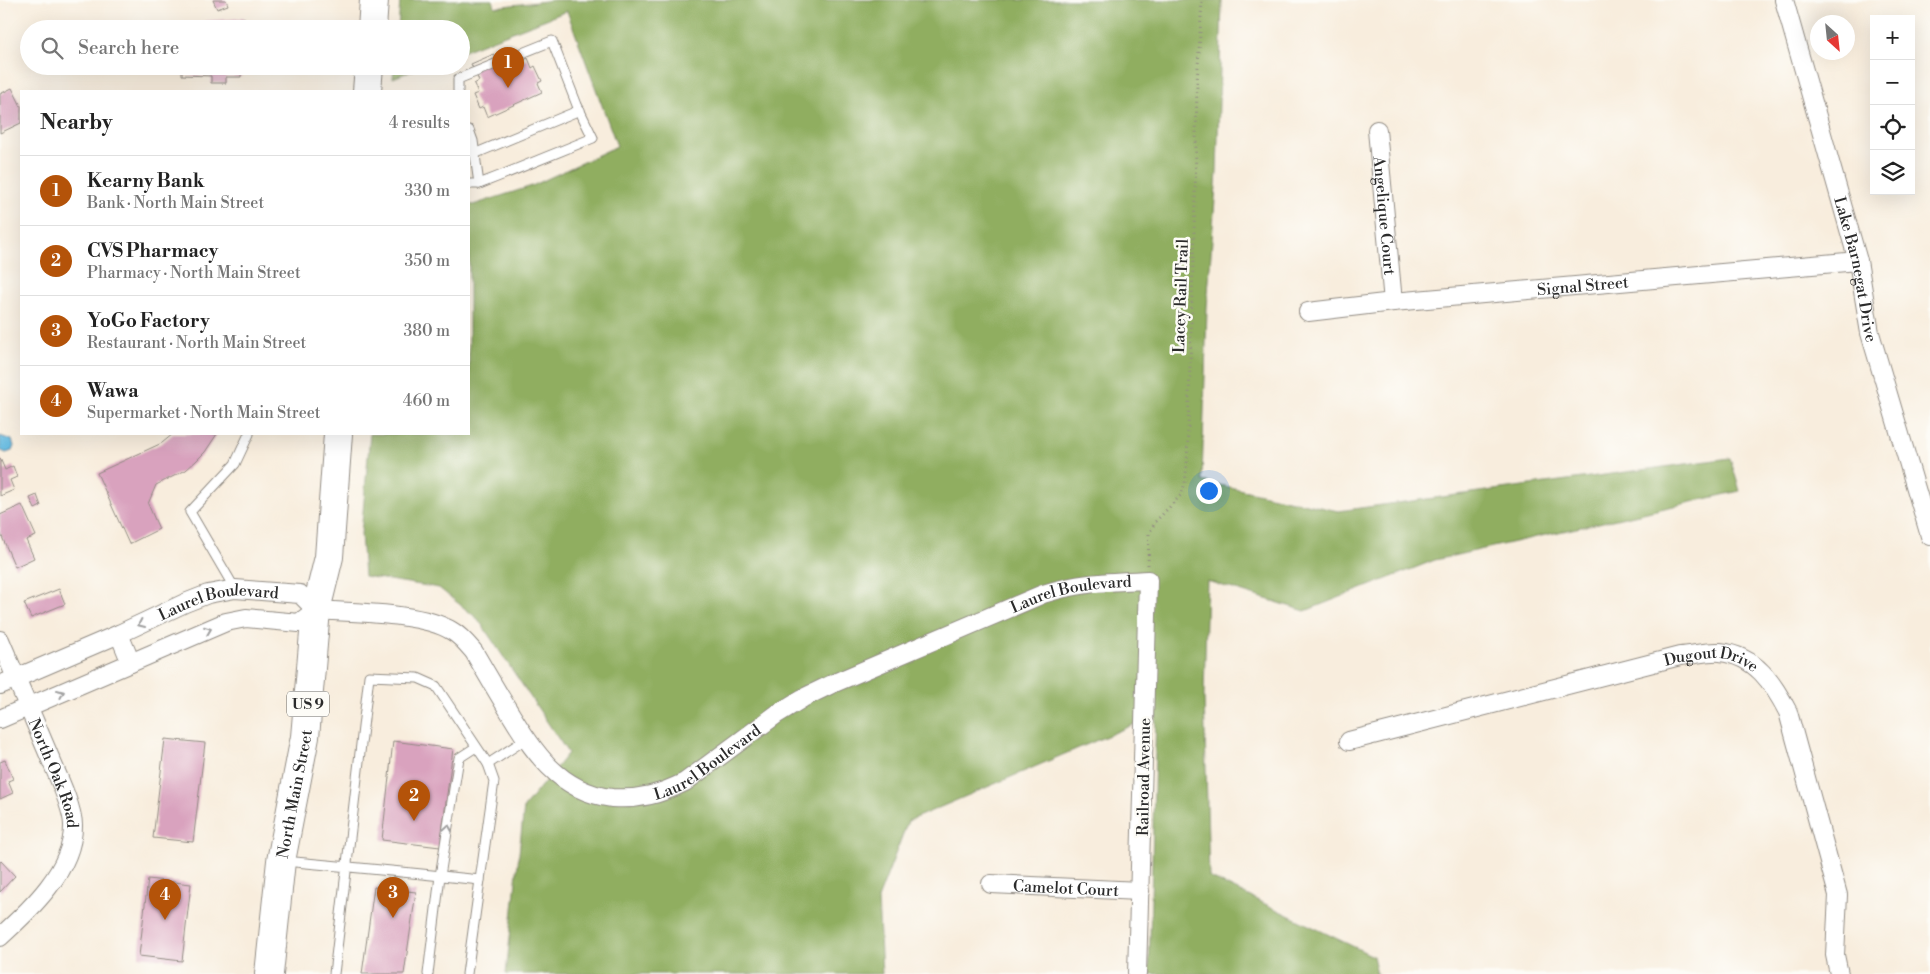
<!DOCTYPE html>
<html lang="en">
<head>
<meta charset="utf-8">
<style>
  :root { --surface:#fff; --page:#f6f6f6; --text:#222; --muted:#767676; --line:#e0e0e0; --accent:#b45309 }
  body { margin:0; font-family:"Libre Bodoni",serif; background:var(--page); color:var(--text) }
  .controls { position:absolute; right:15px; top:15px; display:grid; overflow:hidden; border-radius:0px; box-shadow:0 5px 20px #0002 }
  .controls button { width:45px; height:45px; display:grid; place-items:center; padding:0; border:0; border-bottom:1px solid var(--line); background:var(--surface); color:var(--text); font:25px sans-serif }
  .compass { position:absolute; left:1810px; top:15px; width:45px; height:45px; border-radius:50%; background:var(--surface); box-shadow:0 5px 20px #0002; rotate:153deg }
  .you { position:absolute; left:1208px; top:490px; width:18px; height:18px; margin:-12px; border:4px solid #fff; border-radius:50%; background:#1a73e8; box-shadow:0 0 0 8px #1a73e833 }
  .badge { display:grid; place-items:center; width:32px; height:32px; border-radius:50%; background:var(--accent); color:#fff; font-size:16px; font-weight:700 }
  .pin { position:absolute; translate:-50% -41px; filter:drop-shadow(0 1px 2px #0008) }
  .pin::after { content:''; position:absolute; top:26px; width:18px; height:15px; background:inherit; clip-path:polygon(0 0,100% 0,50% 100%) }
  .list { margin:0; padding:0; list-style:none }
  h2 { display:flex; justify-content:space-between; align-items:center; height:65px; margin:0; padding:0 20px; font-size:21px }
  h2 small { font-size:16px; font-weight:400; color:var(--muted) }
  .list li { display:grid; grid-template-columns:32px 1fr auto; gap:15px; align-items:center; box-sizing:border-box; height:70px; padding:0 20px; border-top:1px solid var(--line) }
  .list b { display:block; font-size:19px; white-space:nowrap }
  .list p { margin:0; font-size:16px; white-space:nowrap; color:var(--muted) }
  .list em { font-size:16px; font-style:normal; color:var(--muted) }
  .icon { flex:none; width:28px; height:28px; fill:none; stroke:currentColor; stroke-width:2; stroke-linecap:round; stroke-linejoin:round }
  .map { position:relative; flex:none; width:1930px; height:974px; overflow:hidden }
  .search { position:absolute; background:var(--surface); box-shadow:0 5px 20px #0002; left:20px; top:20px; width:450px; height:55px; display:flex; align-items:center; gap:12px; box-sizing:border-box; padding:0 18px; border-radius:28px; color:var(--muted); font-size:19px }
  .panel { position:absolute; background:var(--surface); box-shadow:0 5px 20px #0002; left:20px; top:90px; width:450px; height:345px; border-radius:0px }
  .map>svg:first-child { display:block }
  .forest { fill:#90ae61; stroke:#5e6c46 }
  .water { fill:#61b7de; stroke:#467184 }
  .building { fill:#d9a2be }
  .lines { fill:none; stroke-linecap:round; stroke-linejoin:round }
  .service-casing { stroke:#928c84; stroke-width:11 }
  .minor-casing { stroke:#928c84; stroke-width:20 }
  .trunk-casing { stroke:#928c84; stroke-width:30 }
  .path { stroke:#928c84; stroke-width:3; stroke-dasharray:1 4; stroke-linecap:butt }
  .service { stroke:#fff; stroke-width:9 }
  .minor { stroke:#fff; stroke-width:18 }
  .trunk { stroke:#fff; stroke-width:28 }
  .oneway { stroke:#a0a0a0 }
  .labels { text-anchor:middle; stroke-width:5; stroke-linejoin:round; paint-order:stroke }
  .shield { fill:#fdfcf7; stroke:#6a6a68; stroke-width:1 }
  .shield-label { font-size:15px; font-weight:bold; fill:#2b2b2b }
  .street-label { font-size:16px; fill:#2b2b2b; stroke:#fdfcf7 }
</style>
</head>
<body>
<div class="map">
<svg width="1930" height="974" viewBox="0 0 1930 974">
  <rect width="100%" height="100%" fill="#fdfcf7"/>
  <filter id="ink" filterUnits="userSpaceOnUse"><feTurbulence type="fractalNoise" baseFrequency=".02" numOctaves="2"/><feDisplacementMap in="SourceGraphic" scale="10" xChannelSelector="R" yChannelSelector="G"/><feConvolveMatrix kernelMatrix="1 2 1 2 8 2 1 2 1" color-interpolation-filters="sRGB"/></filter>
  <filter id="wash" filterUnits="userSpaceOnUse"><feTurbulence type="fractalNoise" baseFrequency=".0096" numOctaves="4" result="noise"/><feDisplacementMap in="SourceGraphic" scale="20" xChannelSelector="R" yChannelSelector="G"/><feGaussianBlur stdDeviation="1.12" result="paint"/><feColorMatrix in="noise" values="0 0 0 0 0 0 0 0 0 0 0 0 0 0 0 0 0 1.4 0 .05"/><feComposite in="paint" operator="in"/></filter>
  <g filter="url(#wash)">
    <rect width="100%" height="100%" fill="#f8eddd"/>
    <g class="forest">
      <path d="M400 0H493L495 7 554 0H1222L1217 172 1207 308 1202 481 1338 511 1730 458 1740 491 1435 560 1305 611 1207 581 1204 695 1209 877 1373 956 1377 974H1149L1156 715 908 821 878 899 882 974H506L524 807 568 753 478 619 439 588 364 576 361 534 370 434H469V204L473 205 532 186 617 146 567 11 461 52V29H398Z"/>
      <path d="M394 66H424L393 78Z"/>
    </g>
    <path class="water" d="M0 436 12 440 14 446 12 451 6 453 0 450Z"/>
    <g id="blocks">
      <g class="building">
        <path d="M213 0H226L228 5 217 9Z"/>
        <path d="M245 18V25L249 26 246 29H205V21Z"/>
        <path d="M494 54 501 70 528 58 532 68 535 66 542 81 538 83 542 92 487 117 483 107 479 109 473 95 478 93 474 84 479 81 471 64Z"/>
        <path d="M182 66H247V69H241V77H226V83H211V76L182 75Z"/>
        <path d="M12 88 21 106V123L0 133V94Z"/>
        <path d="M173 434H217L205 452 196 461 186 470 156 485 148 504 159 529 129 544 97 473 162 443Z"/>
        <path d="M0 458 5 470 13 466 17 477 10 480 14 490 0 496Z"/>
        <path d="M37 495 41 506 35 509 30 498Z"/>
        <path d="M22 505 36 536 26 540 34 558 15 567 0 532V515Z"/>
        <path d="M59 589 65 604 31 618 24 603Z"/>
        <path d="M165 739 205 743 193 842 153 838Z"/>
        <path d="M393 741 453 749 440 847 382 840Z"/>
        <path d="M5 760 13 779 8 781 13 793 0 799V762Z"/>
        <path d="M1 861 15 876 0 892V862Z"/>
        <path d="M148 879 191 884 182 961 139 956Z"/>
        <path d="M374 887 416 892 404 974H362Z"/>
      </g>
    </g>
  </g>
  <g filter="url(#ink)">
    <use href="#blocks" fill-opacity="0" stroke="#928c84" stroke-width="1"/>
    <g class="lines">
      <defs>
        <g id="service">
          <path d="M458 91V79L552 41 577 105 593 138 497 177 479 184H469"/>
          <path d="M469 130 473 141 479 184"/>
          <path d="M474 154 580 110"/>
          <path d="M235 589 190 512 235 464 249 434"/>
          <path d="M488 764 526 739"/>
          <path d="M284 861C350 867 415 873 480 880L494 781 488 764 436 686 418 678 369 676 334 974"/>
          <path d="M428 974 440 876 459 758 476 747"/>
          <path d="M467 974 480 880"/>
        </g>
        <g id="minor">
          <path id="s1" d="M1784 0 1858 261 1870 333 1930 536"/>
          <path id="s2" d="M1377 130 1393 302"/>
          <path id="s3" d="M1308 312 1393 302 1858 261"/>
          <path d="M119 634 131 663"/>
          <path id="s4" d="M0 640C16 677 32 715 48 753 55 770 73 807 73 825 74 869 30 910 0 937"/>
          <path id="s5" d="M0 685 119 634 185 603 208 594 235 589 300 594 316 610"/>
          <path id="s6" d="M0 719 226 622 246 618 299 623 316 610C352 613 422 612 452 631 461 636 468 645 474 652 485 671 496 690 507 708 532 750 559 792 612 798 639 800 661 794 685 782L777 714 803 698 832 684 1043 594C1081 582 1109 582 1148 580L1137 974"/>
          <path id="s7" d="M1349 741 1680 656C1693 655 1708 651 1720 652 1756 656 1773 683 1788 712L1838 895 1835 955 1839 974"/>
          <path id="s8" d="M991 884 1140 891"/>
        </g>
        <g id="trunk">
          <path d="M372 29 374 0"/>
          <path d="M367 91 369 66"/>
          <path id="s9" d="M269 974 281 861 305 737 316 610 329 557 338 434"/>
        </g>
      </defs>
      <use href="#service" class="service-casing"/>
      <use href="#minor" class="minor-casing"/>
      <use href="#trunk" class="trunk-casing"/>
      <path class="path" d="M1148 565 1149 534 1155 522 1181 495 1185 483 1187 464 1195 198 1197 83 1202 0"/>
      <use href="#service" class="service"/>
      <use href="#minor" class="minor"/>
      <use href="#trunk" class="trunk"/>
    </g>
    <defs><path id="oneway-chevron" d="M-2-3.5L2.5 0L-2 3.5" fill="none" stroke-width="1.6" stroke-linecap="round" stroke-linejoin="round" transform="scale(1.25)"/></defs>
    <g class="oneway">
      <use href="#oneway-chevron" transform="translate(141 624) rotate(155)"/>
      <use href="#oneway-chevron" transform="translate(208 630) rotate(-21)"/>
      <use href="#oneway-chevron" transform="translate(61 693) rotate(-23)"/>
      <use href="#oneway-chevron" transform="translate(448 828) rotate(-81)"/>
    </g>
  </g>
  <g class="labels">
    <rect class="shield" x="287" y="691.5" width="42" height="25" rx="4"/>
    <g class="shield-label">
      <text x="308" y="709">US 9</text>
    </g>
    <g class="street-label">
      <text dy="6" stroke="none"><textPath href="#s2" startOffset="86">Angelique Court</textPath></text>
      <text dy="6" stroke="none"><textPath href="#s1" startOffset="279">Lake Barnegat Drive</textPath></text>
      <text dy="6" stroke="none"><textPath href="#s3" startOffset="276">Signal Street</textPath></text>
      <text transform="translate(1180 296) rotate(-88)" y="6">Lacey Rail Trail</text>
      <text dy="6" stroke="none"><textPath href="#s6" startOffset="1229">Laurel Boulevard</textPath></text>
      <text dy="6" stroke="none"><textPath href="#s5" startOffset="236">Laurel Boulevard</textPath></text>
      <text dy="6" stroke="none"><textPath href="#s7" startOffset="374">Dugout Drive</textPath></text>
      <text dy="6" stroke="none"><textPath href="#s6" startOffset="824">Laurel Boulevard</textPath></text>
      <text dy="6" stroke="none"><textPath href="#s4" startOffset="144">North Oak Road</textPath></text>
      <text transform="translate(1143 777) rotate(-89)" y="6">Railroad Avenue</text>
      <text dy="6" stroke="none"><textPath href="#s9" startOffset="182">North Main Street</textPath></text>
      <text dy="6" stroke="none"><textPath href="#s8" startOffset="75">Camelot Court</textPath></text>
    </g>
  </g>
</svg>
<div class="controls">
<button>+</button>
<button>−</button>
<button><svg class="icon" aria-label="locate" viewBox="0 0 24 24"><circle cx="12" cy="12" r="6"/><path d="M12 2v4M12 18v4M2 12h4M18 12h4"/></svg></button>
<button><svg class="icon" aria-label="layers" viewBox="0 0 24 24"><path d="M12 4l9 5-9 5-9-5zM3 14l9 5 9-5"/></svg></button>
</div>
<svg class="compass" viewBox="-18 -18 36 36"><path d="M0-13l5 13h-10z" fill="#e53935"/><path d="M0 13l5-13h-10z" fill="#767676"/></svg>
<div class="you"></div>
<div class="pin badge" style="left:508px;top:88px">1</div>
<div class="pin badge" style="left:414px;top:821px">2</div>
<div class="pin badge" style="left:393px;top:918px">3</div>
<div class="pin badge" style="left:165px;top:920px">4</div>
<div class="search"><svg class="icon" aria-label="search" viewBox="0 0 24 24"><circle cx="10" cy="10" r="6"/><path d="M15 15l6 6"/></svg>Search here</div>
<section class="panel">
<h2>Nearby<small>4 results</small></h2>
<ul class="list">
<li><span class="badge">1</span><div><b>Kearny Bank</b><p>Bank · North Main Street</p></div><em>330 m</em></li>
<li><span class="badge">2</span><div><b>CVS Pharmacy</b><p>Pharmacy · North Main Street</p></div><em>350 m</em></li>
<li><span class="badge">3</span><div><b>YoGo Factory</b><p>Restaurant · North Main Street</p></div><em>380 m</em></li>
<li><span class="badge">4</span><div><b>Wawa</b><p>Supermarket · North Main Street</p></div><em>460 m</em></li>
</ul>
</section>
</div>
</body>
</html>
